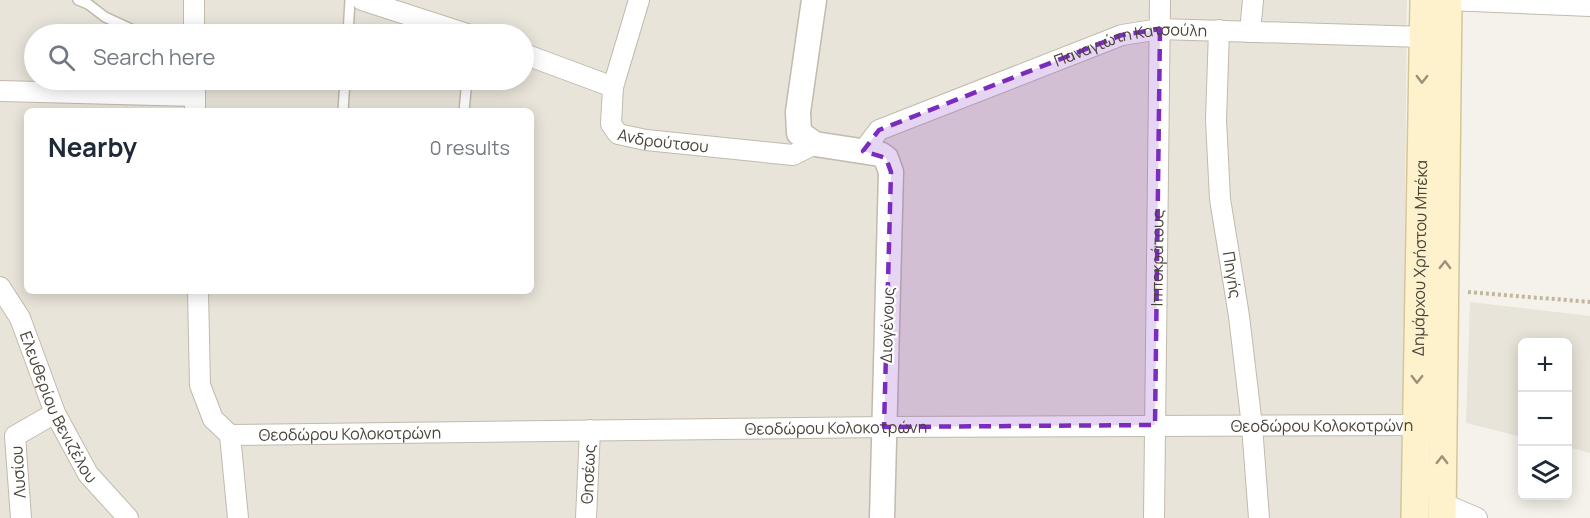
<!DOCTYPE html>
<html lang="en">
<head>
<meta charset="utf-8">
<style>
  :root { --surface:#fff; --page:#f2f2f3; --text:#1f2937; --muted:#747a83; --line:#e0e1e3 }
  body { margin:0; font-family:Manrope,sans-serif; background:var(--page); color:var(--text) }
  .controls { position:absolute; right:18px; bottom:18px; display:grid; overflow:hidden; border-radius:9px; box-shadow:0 3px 15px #0003 }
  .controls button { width:54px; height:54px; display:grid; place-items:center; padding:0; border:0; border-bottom:2px solid var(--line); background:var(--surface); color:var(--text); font:30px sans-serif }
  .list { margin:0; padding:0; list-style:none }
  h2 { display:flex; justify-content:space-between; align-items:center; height:78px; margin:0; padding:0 24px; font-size:26px }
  h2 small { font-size:20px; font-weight:400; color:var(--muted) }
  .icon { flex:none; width:33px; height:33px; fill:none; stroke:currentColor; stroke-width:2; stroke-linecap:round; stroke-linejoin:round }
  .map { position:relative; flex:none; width:1590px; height:518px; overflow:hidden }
  .search { position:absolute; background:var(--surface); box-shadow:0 3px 15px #0003; left:24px; top:24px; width:510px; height:66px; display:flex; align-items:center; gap:15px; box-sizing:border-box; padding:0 21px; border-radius:33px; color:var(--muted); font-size:22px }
  .panel { position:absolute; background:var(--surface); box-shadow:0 3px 15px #0003; left:24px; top:108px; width:510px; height:186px; border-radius:9px }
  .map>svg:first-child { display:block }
  .residential { fill:#e9e4d9; fill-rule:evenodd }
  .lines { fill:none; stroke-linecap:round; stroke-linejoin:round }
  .service-casing { stroke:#c1baad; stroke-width:12 }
  .minor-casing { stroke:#c1baad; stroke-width:22 }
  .tertiary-casing { stroke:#c1baad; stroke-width:27 }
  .secondary-casing { stroke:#d4c69a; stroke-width:30 }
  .path { stroke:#c2b69e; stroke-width:4; stroke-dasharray:3 3; stroke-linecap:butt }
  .service { stroke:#fff; stroke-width:9 }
  .minor { stroke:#fff; stroke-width:20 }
  .tertiary { stroke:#fff; stroke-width:24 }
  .secondary { stroke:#fef2cc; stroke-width:27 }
  .oneway { stroke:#9a927b }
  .marked { fill:#7b2cbf; fill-opacity:0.2; stroke:#7b2cbf; stroke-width:4.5; stroke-dasharray:12 8; stroke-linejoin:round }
  .labels { text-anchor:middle; stroke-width:4.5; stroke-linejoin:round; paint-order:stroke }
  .street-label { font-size:16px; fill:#494338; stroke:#fff }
</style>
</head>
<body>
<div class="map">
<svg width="1590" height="518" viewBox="0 0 1590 518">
  <rect width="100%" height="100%" fill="#f5f2eb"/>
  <g class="residential">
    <path d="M0 0H1407L1402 518H0ZM34 34H524V80H34ZM27 111H531V291H27Z"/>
    <path d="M1470 302 1590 316V453L1568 447V342H1522V437L1466 423Z"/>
  </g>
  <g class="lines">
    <defs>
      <g id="service">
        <path d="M78 0 88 4 105 17 142 34"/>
        <path d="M348 34 350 0"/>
        <path d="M343 111 345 80"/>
        <path d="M464 111 467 80"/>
      </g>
      <g id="minor">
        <path d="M194 0V34"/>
        <path d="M362 0 467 34"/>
        <path d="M1448 0 1590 6"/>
        <path id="s1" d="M1219 30 1216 120 1220 199 1239 316 1252 426 1259 518"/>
        <path d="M1250 32 1253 0"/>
        <path id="s2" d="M524 54 613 87 611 124 618 134 646 140 793 155 815 144"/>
        <path d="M195 80V111"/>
        <path d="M613 87 639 0"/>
        <path d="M0 91 195 96"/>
        <path id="s3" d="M863 151 879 130 1122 35 1160 29 1423 37"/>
        <path id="s4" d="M0 287 20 318 55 413 88 474 128 518"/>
        <path d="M198 291 200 385 213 419 230 435 238 518"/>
        <path id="s5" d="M230 435 884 427 1428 425"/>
        <path d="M1442 503 1477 518"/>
        <path d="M21 518 15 436 55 413"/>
        <path id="s6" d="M586 518 590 430"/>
        <path id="s7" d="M1154 518 1160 0"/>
      </g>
      <path id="tertiary" d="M814 0 798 112 799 133 815 144 880 154 886 158 891 172 882 518"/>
      <g id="secondary">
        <path id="s8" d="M1415 518 1424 0"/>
        <path d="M1442 518 1448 0"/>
      </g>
    </defs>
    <use href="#service" class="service-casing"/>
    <use href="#minor" class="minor-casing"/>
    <use href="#tertiary" class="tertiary-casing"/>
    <use href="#secondary" class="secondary-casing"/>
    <path class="path" d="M1468 292 1590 302"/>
    <use href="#service" class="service"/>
    <use href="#minor" class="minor"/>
    <use href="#tertiary" class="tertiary"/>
    <use href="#secondary" class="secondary"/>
  </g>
  <defs><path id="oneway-chevron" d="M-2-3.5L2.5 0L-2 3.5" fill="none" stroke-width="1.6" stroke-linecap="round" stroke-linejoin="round" transform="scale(1.5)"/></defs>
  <g class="oneway">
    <use href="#oneway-chevron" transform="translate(1422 79) rotate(91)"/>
    <use href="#oneway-chevron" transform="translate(1445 265) rotate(-89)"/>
    <use href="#oneway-chevron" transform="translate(1417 379) rotate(91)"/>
    <use href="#oneway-chevron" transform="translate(1442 460) rotate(-89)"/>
  </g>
  <path class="marked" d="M1160 29 1155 425 884 427 891 172 886 158 863 151 879 130 1122 35Z"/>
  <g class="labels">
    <g class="street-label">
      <text dy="6" stroke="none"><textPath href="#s3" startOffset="294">Παναγιώτη Κατσούλη</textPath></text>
      <text dy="6" stroke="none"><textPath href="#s2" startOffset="190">Ανδρούτσου</textPath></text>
      <text dy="6" stroke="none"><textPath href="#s7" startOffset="260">Ιπποκράτους</textPath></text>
      <text dy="6" stroke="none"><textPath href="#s8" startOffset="260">Δημάρχου Χρήστου Μπέκα</textPath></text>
      <text dy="6" stroke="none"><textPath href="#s1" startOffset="246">Πηγής</textPath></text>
      <text transform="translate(887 325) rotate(-88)" y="6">Διογένους</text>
      <text dy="6" stroke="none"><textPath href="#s4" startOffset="134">Ελευθερίου Βενιζέλου</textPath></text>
      <text dy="6" stroke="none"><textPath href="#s5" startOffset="1092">Θεοδώρου Κολοκοτρώνη</textPath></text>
      <text dy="6" stroke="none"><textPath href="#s5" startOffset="606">Θεοδώρου Κολοκοτρώνη</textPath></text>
      <text dy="6" stroke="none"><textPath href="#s5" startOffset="120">Θεοδώρου Κολοκοτρώνη</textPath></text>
      <text transform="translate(18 472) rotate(-94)" y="6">Λυσίου</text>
      <text dy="6" stroke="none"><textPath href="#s6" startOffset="44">Θησέως</textPath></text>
    </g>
  </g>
</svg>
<div class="controls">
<button>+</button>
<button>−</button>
<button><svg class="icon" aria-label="layers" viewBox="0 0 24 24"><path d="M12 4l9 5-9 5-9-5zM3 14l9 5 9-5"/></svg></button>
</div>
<div class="search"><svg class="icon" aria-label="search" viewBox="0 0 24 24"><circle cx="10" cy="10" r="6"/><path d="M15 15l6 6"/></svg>Search here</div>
<section class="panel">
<h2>Nearby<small>0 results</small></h2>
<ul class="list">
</ul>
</section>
</div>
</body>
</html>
